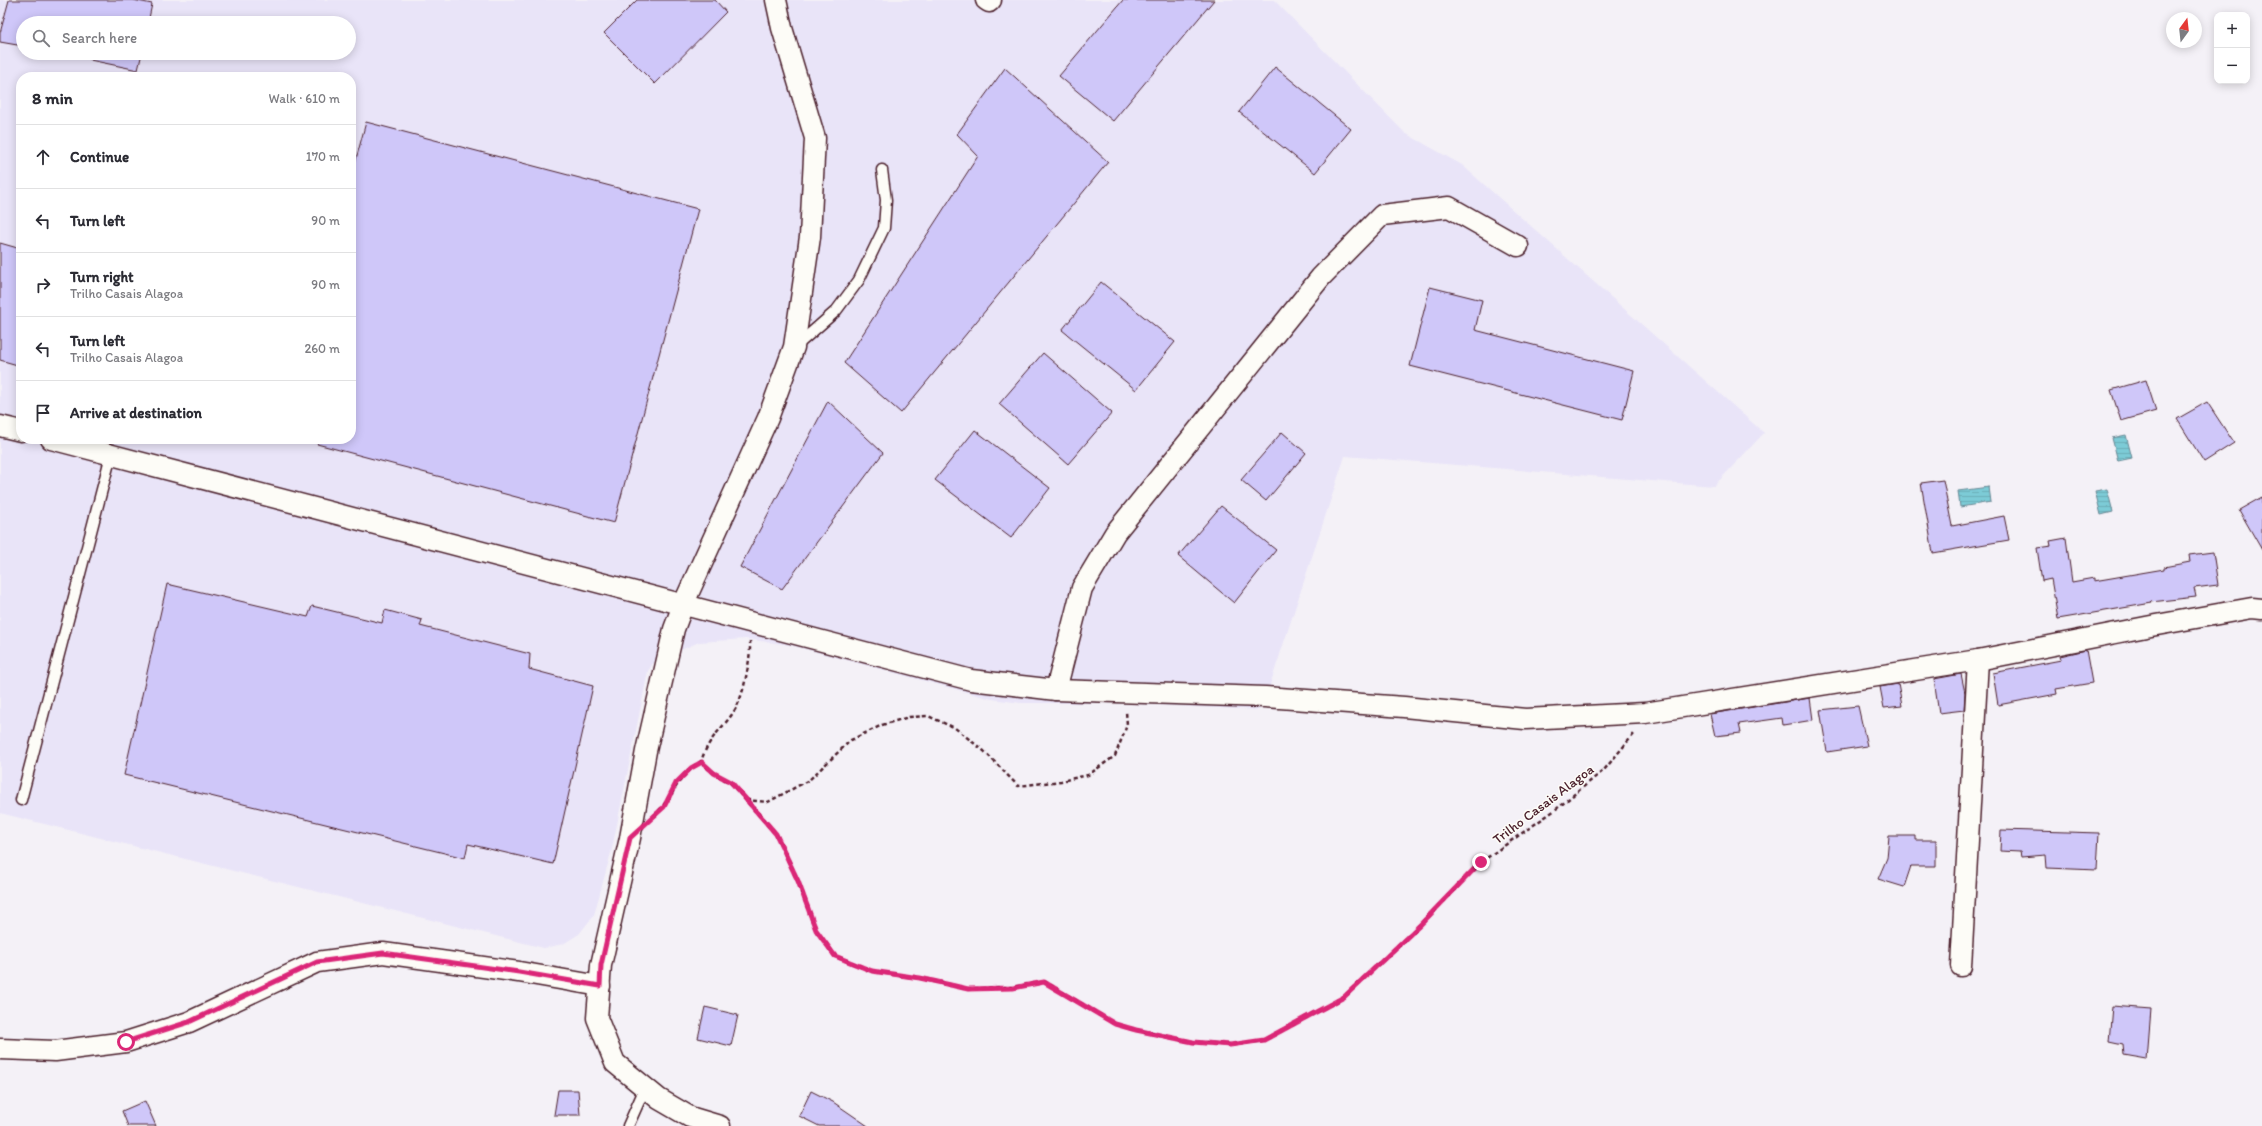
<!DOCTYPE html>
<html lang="en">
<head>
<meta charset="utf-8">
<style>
  :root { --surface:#fff; --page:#f2f2f3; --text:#2b2b33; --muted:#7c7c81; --line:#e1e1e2 }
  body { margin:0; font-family:Itim,sans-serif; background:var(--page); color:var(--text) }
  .controls { position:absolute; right:12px; top:12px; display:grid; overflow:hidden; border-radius:8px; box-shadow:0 2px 10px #0003 }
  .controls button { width:36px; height:36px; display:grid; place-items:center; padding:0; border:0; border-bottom:1px solid var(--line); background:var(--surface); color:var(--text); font:20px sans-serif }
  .compass { position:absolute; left:2166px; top:12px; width:36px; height:36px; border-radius:50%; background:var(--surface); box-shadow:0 2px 10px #0003; rotate:15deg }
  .stop { position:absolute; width:12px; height:12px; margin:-9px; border:3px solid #db2777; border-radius:50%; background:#fff }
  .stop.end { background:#db2777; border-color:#fff; box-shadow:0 1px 4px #0008 }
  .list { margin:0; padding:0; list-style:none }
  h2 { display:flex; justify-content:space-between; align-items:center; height:52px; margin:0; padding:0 16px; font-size:17px }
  h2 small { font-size:13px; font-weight:400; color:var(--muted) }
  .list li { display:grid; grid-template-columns:26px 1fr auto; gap:12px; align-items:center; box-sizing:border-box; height:64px; padding:0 16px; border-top:1px solid var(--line) }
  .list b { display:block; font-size:15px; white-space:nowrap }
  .list p { margin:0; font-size:13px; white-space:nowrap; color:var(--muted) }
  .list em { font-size:13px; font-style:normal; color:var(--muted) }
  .icon { flex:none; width:22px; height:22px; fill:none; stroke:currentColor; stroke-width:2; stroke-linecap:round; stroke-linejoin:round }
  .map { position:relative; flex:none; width:2262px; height:1126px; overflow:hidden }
  .search { position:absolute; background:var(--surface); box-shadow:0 2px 10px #0003; left:16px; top:16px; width:340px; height:44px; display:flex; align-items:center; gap:10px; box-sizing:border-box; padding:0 14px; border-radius:22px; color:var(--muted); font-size:15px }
  .panel { position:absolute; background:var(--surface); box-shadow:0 2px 10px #0003; left:16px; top:72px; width:340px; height:372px; border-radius:16px }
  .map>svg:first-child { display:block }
  .built { fill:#e9e4f8; fill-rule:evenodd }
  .water { fill:url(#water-rules); stroke:#678692 }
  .building { fill:#cfc7f9; stroke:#4a1f2b }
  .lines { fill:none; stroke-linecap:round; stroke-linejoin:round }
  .lane-casing { stroke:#4a1f2b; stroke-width:13 }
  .street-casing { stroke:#4a1f2b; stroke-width:23 }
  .path { stroke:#4a1f2b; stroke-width:2.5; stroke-dasharray:4 3; stroke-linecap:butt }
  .lane { stroke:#fdfcf7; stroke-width:10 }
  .street { stroke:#fdfcf7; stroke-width:20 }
  .route { stroke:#db2777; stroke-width:5 }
  .labels { text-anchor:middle; stroke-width:3; stroke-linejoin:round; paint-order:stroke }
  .street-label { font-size:14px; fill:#4a1f2b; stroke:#fdfcf7 }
</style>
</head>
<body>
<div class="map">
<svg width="2262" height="1126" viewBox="0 0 2262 1126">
  <defs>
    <pattern id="water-rules" width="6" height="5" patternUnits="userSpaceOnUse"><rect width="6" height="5" fill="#7bcbd6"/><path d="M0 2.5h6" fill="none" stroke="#6caeb8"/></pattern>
  </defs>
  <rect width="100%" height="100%" fill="#f4f1f7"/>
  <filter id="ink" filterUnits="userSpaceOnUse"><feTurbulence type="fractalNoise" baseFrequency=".025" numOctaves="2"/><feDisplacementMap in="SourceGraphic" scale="8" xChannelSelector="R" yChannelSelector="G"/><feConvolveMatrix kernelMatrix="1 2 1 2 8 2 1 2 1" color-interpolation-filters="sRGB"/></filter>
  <g filter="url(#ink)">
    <path class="built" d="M0 0H1274L1405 133 1462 165 1764 433 1714 486 1345 456 1269 688 1259 710 1114 703H1021L992 699 790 645 746 639 699 642 654 662 648 671 612 849 594 915 579 934 563 944 544 948 0 813ZM23 23H349V53H23ZM21 77H351V439H21Z"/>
    <g class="water">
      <path d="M2126 435 2132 458 2118 461 2112 438Z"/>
      <path d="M1989 487 1991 502 1960 507 1958 491Z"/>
      <path d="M2107 489 2113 512 2101 515 2095 491Z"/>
    </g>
    <g class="building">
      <path d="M9 0H133L152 4 148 23H23V46L0 42V33Z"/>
      <path d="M637 0H715L726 12 655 84 604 33Z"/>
      <path d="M1123 0H1214L1113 121 1059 76Z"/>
      <path d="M91 53H142L138 70 90 60Z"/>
      <path d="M1275 67 1351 129 1315 173 1239 112Z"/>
      <path d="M1005 68 1108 162 901 413 844 363 978 156 957 134Z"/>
      <path d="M366 122 698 209 614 523 317 444 318 439H351V178Z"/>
      <path d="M0 243 21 249V366L0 360Z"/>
      <path d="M1101 282 1175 342 1136 390 1062 330Z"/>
      <path d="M1430 287 1482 300 1475 330 1634 371 1622 420 1410 366Z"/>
      <path d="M1043 353 1112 413 1068 464 999 404Z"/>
      <path d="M2146 380 2156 411 2121 421 2111 390Z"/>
      <path d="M828 401 883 453 782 589 740 567Z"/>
      <path d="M2207 402 2234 443 2204 462 2177 419Z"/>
      <path d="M975 430 1050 488 1011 538 935 480Z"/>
      <path d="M1282 432 1306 453 1266 501 1241 480Z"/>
      <path d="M1943 480 1952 526 2004 516 2009 540 1933 553 1921 483Z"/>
      <path d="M2262 497V550L2239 510Z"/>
      <path d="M1221 506 1276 550 1234 603 1178 556Z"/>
      <path d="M2066 538 2072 582 2094 578V581L2164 569V567L2190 562 2189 555 2213 552 2218 585 2194 588 2196 597 2151 602 2152 603 2058 619 2051 579 2042 581 2037 548 2051 546 2050 541Z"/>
      <path d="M167 584 308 617 312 606 382 623 385 610 422 620 420 626 530 654 529 669 593 686 553 864 468 844 465 858 124 775Z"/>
      <path d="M2086 650 2092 683 2056 689 2057 694 1998 705 1993 673 2061 660 2060 656Z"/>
      <path d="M1961 674 1965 693 1964 710 1939 713 1934 679Z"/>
      <path d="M1898 684 1902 706 1884 708 1880 687Z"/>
      <path d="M1810 698 1813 720 1783 725 1782 718 1739 724 1741 733 1715 736 1710 714Z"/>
      <path d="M1858 706 1867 746 1827 752 1820 710Z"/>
      <path d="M2001 830 2099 833 2097 870 2047 868 2046 855 2021 857 2020 852 2000 851Z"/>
      <path d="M1889 836H1915V840H1936V866H1911L1904 887 1878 879 1887 858Z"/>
      <path d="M2112 1006 2151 1009 2147 1059 2124 1055 2123 1045 2109 1042Z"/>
      <path d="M705 1007 738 1015 731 1046 698 1038Z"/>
      <path d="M558 1090H578L580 1115H554Z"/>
      <path d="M811 1091 833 1102 868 1126H819L799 1116Z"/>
      <path d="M145 1101 156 1126H128L122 1111Z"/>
    </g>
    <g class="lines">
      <defs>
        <g id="lane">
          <path d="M796 346 836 311 859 280 884 228 886 200 882 170"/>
          <path d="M21 800 111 455"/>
          <path d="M628 1126 645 1088"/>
        </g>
        <g id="street">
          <path d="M986 0 989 2 991 0"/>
          <path d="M0 426 21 431"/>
          <path d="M51 439 971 680 1056 690 1265 697 1404 707 1525 719 1645 713 1978 660 2151 626 2252 608 2262 609"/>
          <path d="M1056 690 1082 588 1115 533 1321 277 1382 215 1449 207 1518 246"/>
          <path d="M1961 966 1978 660"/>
          <path d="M0 1049 55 1051 126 1042 189 1022 317 962 383 953 519 972 600 986"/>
          <path d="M720 1126 690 1117 659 1099 615 1063 597 1018 601 965 630 838 646 751 674 629 683 605 768 418 794 347 810 237 815 138 782 28 776 0"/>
        </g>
      </defs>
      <use href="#lane" class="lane-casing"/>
      <use href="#street" class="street-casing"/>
      <g class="path">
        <path d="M701 762 714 773 731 783 776 834 798 881 816 930 835 956 872 971 920 978 968 989 1013 987 1045 982 1115 1024 1136 1030 1193 1042 1230 1045 1264 1040 1344 997 1420 925 1481 862 1555 810 1604 770 1634 734"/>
        <path d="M746 800 768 802 809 780 851 740 882 725 909 717 928 716 955 728 984 751 1018 786 1061 781 1088 775 1115 756 1127 725 1126 711"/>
        <path d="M654 816C674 798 676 775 701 762 709 735 724 729 736 708 744 694 751 657 750 641"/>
      </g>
      <use href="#lane" class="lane"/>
      <use href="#street" class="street"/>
    </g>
  </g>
  <g class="lines" filter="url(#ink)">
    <path class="route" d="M126 1042 189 1022 317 962 383 953 519 972 600 986 601 965 630 838 664 807 676 783 691 768 702 762 714 773 731 782 776 834 798 881 816 930 835 956 872 971 920 978 968 989 1013 988 1044 982 1115 1024 1136 1030 1193 1042 1230 1045 1264 1040 1344 997 1420 925 1481 862"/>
  </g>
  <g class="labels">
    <g class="street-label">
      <text transform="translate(1543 804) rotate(-37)" y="5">Trilho Casais Alagoa</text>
    </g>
  </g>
</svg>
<div class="controls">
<button>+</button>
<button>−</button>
</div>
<svg class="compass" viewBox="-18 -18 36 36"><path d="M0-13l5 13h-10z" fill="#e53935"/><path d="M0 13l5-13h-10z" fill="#7c7c81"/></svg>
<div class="stop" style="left:126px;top:1042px"></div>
<div class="stop end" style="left:1481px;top:862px"></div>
<div class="search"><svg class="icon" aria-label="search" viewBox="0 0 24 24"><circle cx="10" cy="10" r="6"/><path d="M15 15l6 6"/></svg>Search here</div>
<section class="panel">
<h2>8 min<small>Walk · 610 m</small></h2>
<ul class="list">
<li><svg class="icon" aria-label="ahead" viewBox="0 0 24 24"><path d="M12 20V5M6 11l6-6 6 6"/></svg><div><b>Continue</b></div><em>170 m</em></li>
<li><svg class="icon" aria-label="left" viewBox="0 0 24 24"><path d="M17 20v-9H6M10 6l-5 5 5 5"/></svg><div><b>Turn left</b></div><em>90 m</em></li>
<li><svg class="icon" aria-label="right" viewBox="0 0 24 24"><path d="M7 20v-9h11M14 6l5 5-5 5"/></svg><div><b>Turn right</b><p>Trilho Casais Alagoa</p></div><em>90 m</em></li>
<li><svg class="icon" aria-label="left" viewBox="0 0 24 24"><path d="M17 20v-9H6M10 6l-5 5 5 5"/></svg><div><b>Turn left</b><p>Trilho Casais Alagoa</p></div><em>260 m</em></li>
<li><svg class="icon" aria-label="arrive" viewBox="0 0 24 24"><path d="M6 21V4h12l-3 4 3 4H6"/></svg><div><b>Arrive at destination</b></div></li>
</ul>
</section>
</div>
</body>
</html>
